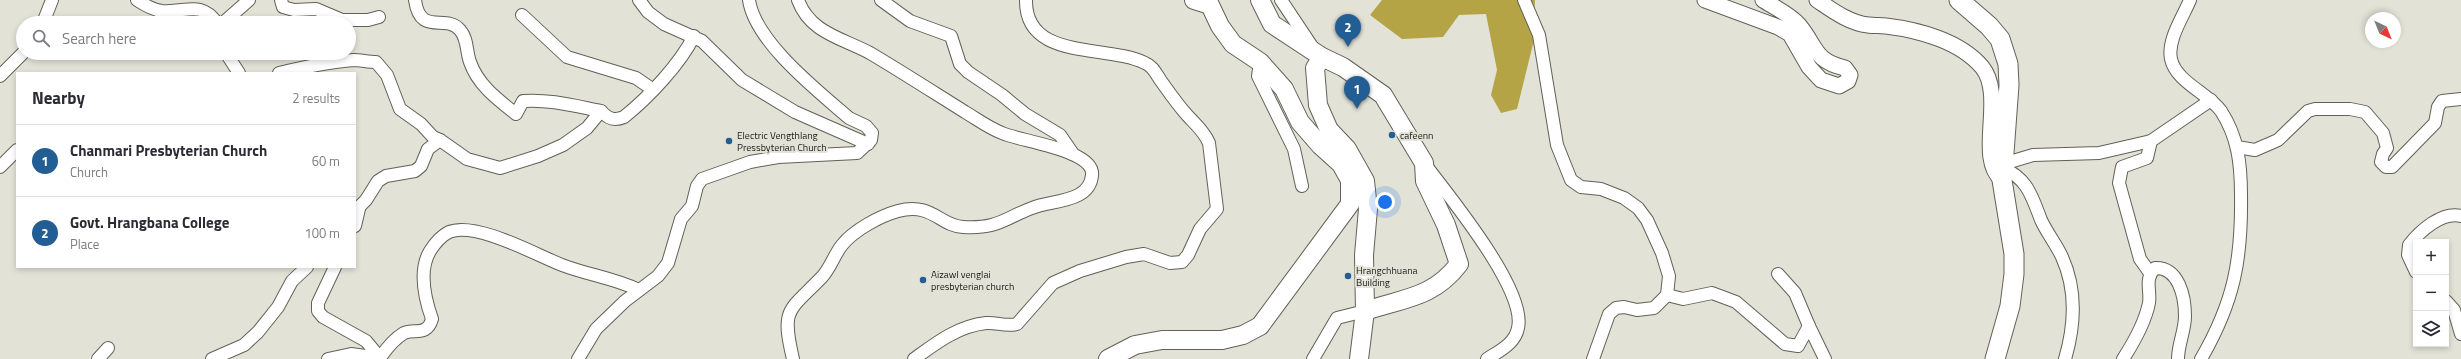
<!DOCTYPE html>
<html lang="en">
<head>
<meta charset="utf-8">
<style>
  :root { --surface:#fff; --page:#f2f2f3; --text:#2b2b33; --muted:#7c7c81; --line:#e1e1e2; --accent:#225d94 }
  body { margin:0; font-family:"Titillium Web",sans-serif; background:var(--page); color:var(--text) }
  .controls { position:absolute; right:12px; bottom:12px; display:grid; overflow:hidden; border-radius:0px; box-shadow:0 2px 6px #0003 }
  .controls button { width:36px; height:36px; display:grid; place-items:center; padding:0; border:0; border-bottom:1px solid var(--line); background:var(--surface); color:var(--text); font:20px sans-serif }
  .compass { position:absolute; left:2365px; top:12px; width:36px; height:36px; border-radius:50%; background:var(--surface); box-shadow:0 2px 6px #0003; rotate:137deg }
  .you { position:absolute; left:1385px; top:202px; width:14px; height:14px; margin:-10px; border:3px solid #fff; border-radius:50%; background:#1a73e8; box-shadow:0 0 0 6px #1a73e833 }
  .badge { display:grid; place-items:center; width:26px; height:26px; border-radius:50%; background:var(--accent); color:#fff; font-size:13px; font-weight:700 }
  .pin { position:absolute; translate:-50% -33px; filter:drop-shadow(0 1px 2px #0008) }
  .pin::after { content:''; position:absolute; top:21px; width:14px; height:12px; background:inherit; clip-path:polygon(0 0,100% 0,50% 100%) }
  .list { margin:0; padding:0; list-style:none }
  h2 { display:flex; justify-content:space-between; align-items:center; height:52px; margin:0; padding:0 16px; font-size:17px }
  h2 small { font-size:13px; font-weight:400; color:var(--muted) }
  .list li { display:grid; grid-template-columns:26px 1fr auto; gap:12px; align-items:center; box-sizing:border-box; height:72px; padding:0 16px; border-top:1px solid var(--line) }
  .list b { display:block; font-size:15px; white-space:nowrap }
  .list p { margin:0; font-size:13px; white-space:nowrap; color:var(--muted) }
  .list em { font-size:13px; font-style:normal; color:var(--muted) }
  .icon { flex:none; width:22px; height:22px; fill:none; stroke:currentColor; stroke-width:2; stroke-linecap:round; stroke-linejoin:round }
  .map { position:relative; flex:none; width:2461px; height:359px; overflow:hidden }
  .search { position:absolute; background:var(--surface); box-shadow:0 2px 6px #0003; left:16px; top:16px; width:340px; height:44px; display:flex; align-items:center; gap:10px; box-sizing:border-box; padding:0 14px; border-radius:22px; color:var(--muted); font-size:15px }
  .panel { position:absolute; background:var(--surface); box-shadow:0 2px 6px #0003; left:16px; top:72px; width:340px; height:196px; border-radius:0px }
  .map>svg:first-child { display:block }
  .forest { fill:#b4a446 }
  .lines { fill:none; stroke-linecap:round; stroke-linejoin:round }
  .minor-casing { stroke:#626057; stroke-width:14 }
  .tertiary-casing { stroke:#626057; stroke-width:17 }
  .primary-casing { stroke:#626057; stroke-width:20 }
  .trunk-casing { stroke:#626057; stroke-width:21 }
  .minor { stroke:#fff; stroke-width:12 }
  .tertiary { stroke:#fff; stroke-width:15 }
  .primary { stroke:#fff; stroke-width:18 }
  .trunk { stroke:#fff; stroke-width:19 }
  .poi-dot { fill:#225d94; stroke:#e3e2d7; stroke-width:1.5 }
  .labels { text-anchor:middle; stroke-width:4; stroke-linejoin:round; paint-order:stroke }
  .poi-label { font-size:10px; fill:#1c1c18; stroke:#e3e2d7; text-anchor:start }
</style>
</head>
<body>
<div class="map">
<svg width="2461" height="359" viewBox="0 0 2461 359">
  <rect width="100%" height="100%" fill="#e3e2d7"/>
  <path class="forest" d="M1382 0H1535L1533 44 1517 109 1501 113 1491 95 1497 70 1486 14 1459 15 1443 37 1402 39 1370 15Z"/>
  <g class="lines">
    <defs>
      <g id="minor">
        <path d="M137 0C143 4 154 10 162 11 186 13 201 0 217 23"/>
        <path d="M281 0 283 7 294 10 316 9 342 20H368L379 17"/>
        <path d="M415 0C420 37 446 13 460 30 468 39 466 51 470 62 478 85 497 99 516 114L523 101C549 99 575 106 601 111"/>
        <path d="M639 0 648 12 664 24 702 41 742 80 795 112 868 144"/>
        <path d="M881 0 910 21 951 36 960 64 968 72 1002 95 1025 114 1060 135 1073 154"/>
        <path d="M1281 0 1315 51"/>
        <path d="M1524 0 1539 35 1557 145 1571 180 1581 187 1601 189 1624 198 1638 208 1647 220 1662 253 1669 276 1667 295 1654 308 1637 310 1624 307 1616 308 1609 314 1593 359"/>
        <path d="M2190 0C2183 17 2167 40 2171 59 2176 82 2208 93 2221 111 2238 137 2241 164 2241 195 2242 260 2234 302 2201 359"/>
        <path d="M522 15 567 57 636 78 652 89"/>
        <path d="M43 23 52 0"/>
        <path d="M223 23 249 0"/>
        <path d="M226 53 239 73"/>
        <path d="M1260 62 1258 76 1294 149 1302 186"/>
        <path d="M279 73C304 67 329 62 354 60 360 60 369 62 376 62L387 75 400 109 421 124 433 137 440 140 428 149 421 166 415 171 386 176 378 181 366 200 355 211"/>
        <path d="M0 76 23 53"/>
        <path d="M440 140 467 159 500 168 538 156 563 145 587 128 601 111C608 119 615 121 624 117 649 97 680 64 694 36"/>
        <path d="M2237 147 2255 150 2278 140 2308 111 2315 109H2350L2365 112 2383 133 2387 148 2383 154 2381 162 2386 167H2392L2435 123 2438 107 2442 101 2461 99"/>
        <path d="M1424 163C1448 195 1527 290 1518 328 1515 344 1499 351 1487 359"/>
        <path d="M2003 164 2033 155 2099 153 2151 141"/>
        <path d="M0 167 17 150"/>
        <path d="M2003 168C2028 179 2032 197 2041 220 2047 233 2056 244 2062 257 2077 290 2075 325 2065 359"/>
        <path d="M355 226 359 209"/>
        <path d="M335 267 318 303V311L323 317 366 341 381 359"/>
        <path d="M2416 272 2408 255 2409 245C2420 231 2442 211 2461 216"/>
        <path d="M2150 273 2140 259 2119 183 2122 167 2147 158 2151 141 2211 100"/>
        <path d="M1778 274 1795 293 1809 326"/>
        <path d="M1667 295 1683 299 1712 293 1736 302 1785 344 1798 346 1809 326 1825 359"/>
        <path d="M2446 301 2454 310 2461 334"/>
        <path d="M98 359 108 348"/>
        <path d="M212 359 244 345 258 332 278 307 292 281 307 267"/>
        <path d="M328 359 351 354 380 358C386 349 394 339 404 333 414 328 427 337 432 319 425 299 418 271 430 251 435 243 441 236 449 232 476 221 536 255 562 265 588 275 614 278 639 290"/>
        <path d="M578 359 596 329 625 301 658 276 668 263 681 219 692 206 697 186 702 179 750 162 778 157 857 153 871 140 872 133 866 126 849 118C818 91 755 42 749 0"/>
        <path d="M793 359C781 308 788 312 822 277 831 267 834 255 842 245 854 230 880 216 898 211 932 202 940 226 963 227 998 229 1003 219 1032 208 1051 200 1090 203 1092 175 1095 150 1019 141 1002 133 989 128 977 119 965 112 933 92 902 72 870 53 842 38 810 33 798 0"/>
        <path d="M914 359C936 343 958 326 986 323 996 322 1006 327 1017 324L1053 283 1080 271 1126 257 1144 254 1170 263 1182 262 1188 255 1200 229 1217 209 1209 143C1204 131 1195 124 1187 115 1177 104 1169 92 1161 81 1156 74 1153 66 1145 63 1106 44 1025 61 1026 0"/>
        <path d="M1313 359 1337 318 1365 311"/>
        <path d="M2123 359C2134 342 2145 323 2149 303 2151 290 2144 279 2155 268 2179 267 2185 297 2185 316 2185 331 2178 344 2178 359"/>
      </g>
      <g id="tertiary">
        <path d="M1705 0 1778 27 1790 34 1809 67 1821 80 1839 86 1848 81 1850 75 1845 68C1814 61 1817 47 1799 25 1791 15 1774 7 1763 0"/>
        <path d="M1817 0C1832 10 1849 23 1868 25 1874 26 1880 25 1886 26 1919 30 1960 41 1982 67 2006 96 1975 158 2002 180"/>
      </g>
      <g id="primary">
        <path d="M1260 0 1272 24 1322 57 1315 68 1318 105 1329 130 1347 149 1365 181 1368 209 1364 255 1365 311 1359 359"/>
        <path d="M1322 57 1343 67 1383 95 1424 163 1425 181 1446 225 1459 264C1433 298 1404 298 1365 311"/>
        <path d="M1108 359 1135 345 1162 340H1222L1243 335 1260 326 1350 204V180L1341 164 1320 145 1300 122 1284 89 1260 62 1233 44 1220 26 1210 5 1194 0"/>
      </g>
      <path id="trunk" d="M1959 0 1989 26 2000 39 2008 64 2009 85 2002 180 2014 254V274L2010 306 1995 359"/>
    </defs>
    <use href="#minor" class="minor-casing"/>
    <use href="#tertiary" class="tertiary-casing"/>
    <use href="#primary" class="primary-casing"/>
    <use href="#trunk" class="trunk-casing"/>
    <use href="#minor" class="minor"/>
    <use href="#tertiary" class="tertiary"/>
    <use href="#primary" class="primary"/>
    <use href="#trunk" class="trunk"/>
  </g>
  <g class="poi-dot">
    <circle cx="1392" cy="135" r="4"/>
    <circle cx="729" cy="141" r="4"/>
    <circle cx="1348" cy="276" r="4"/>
    <circle cx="923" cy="280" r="4"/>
  </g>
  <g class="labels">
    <g class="poi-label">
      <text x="737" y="139">Electric Vengthlang<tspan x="737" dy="12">Pressbyterian Church</tspan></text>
      <text x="1400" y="139">cafeenn</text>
      <text x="1356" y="274">Hrangchhuana<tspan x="1356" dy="12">Building</tspan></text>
      <text x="931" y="278">Aizawl venglai<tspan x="931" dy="12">presbyterian church</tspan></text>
    </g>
  </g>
</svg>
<div class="controls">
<button>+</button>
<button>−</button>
<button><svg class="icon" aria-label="layers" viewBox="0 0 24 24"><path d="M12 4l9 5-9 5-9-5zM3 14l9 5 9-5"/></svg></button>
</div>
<svg class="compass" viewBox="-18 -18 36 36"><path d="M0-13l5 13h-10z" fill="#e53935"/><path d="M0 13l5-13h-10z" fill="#7c7c81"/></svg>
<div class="you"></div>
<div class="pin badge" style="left:1357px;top:109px">1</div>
<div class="pin badge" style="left:1348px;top:47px">2</div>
<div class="search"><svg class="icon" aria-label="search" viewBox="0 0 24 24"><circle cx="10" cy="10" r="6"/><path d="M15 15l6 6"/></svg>Search here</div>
<section class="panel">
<h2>Nearby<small>2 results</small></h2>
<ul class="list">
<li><span class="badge">1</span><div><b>Chanmari Presbyterian Church</b><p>Church</p></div><em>60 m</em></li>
<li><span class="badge">2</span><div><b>Govt. Hrangbana College</b><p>Place</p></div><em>100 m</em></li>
</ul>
</section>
</div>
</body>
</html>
